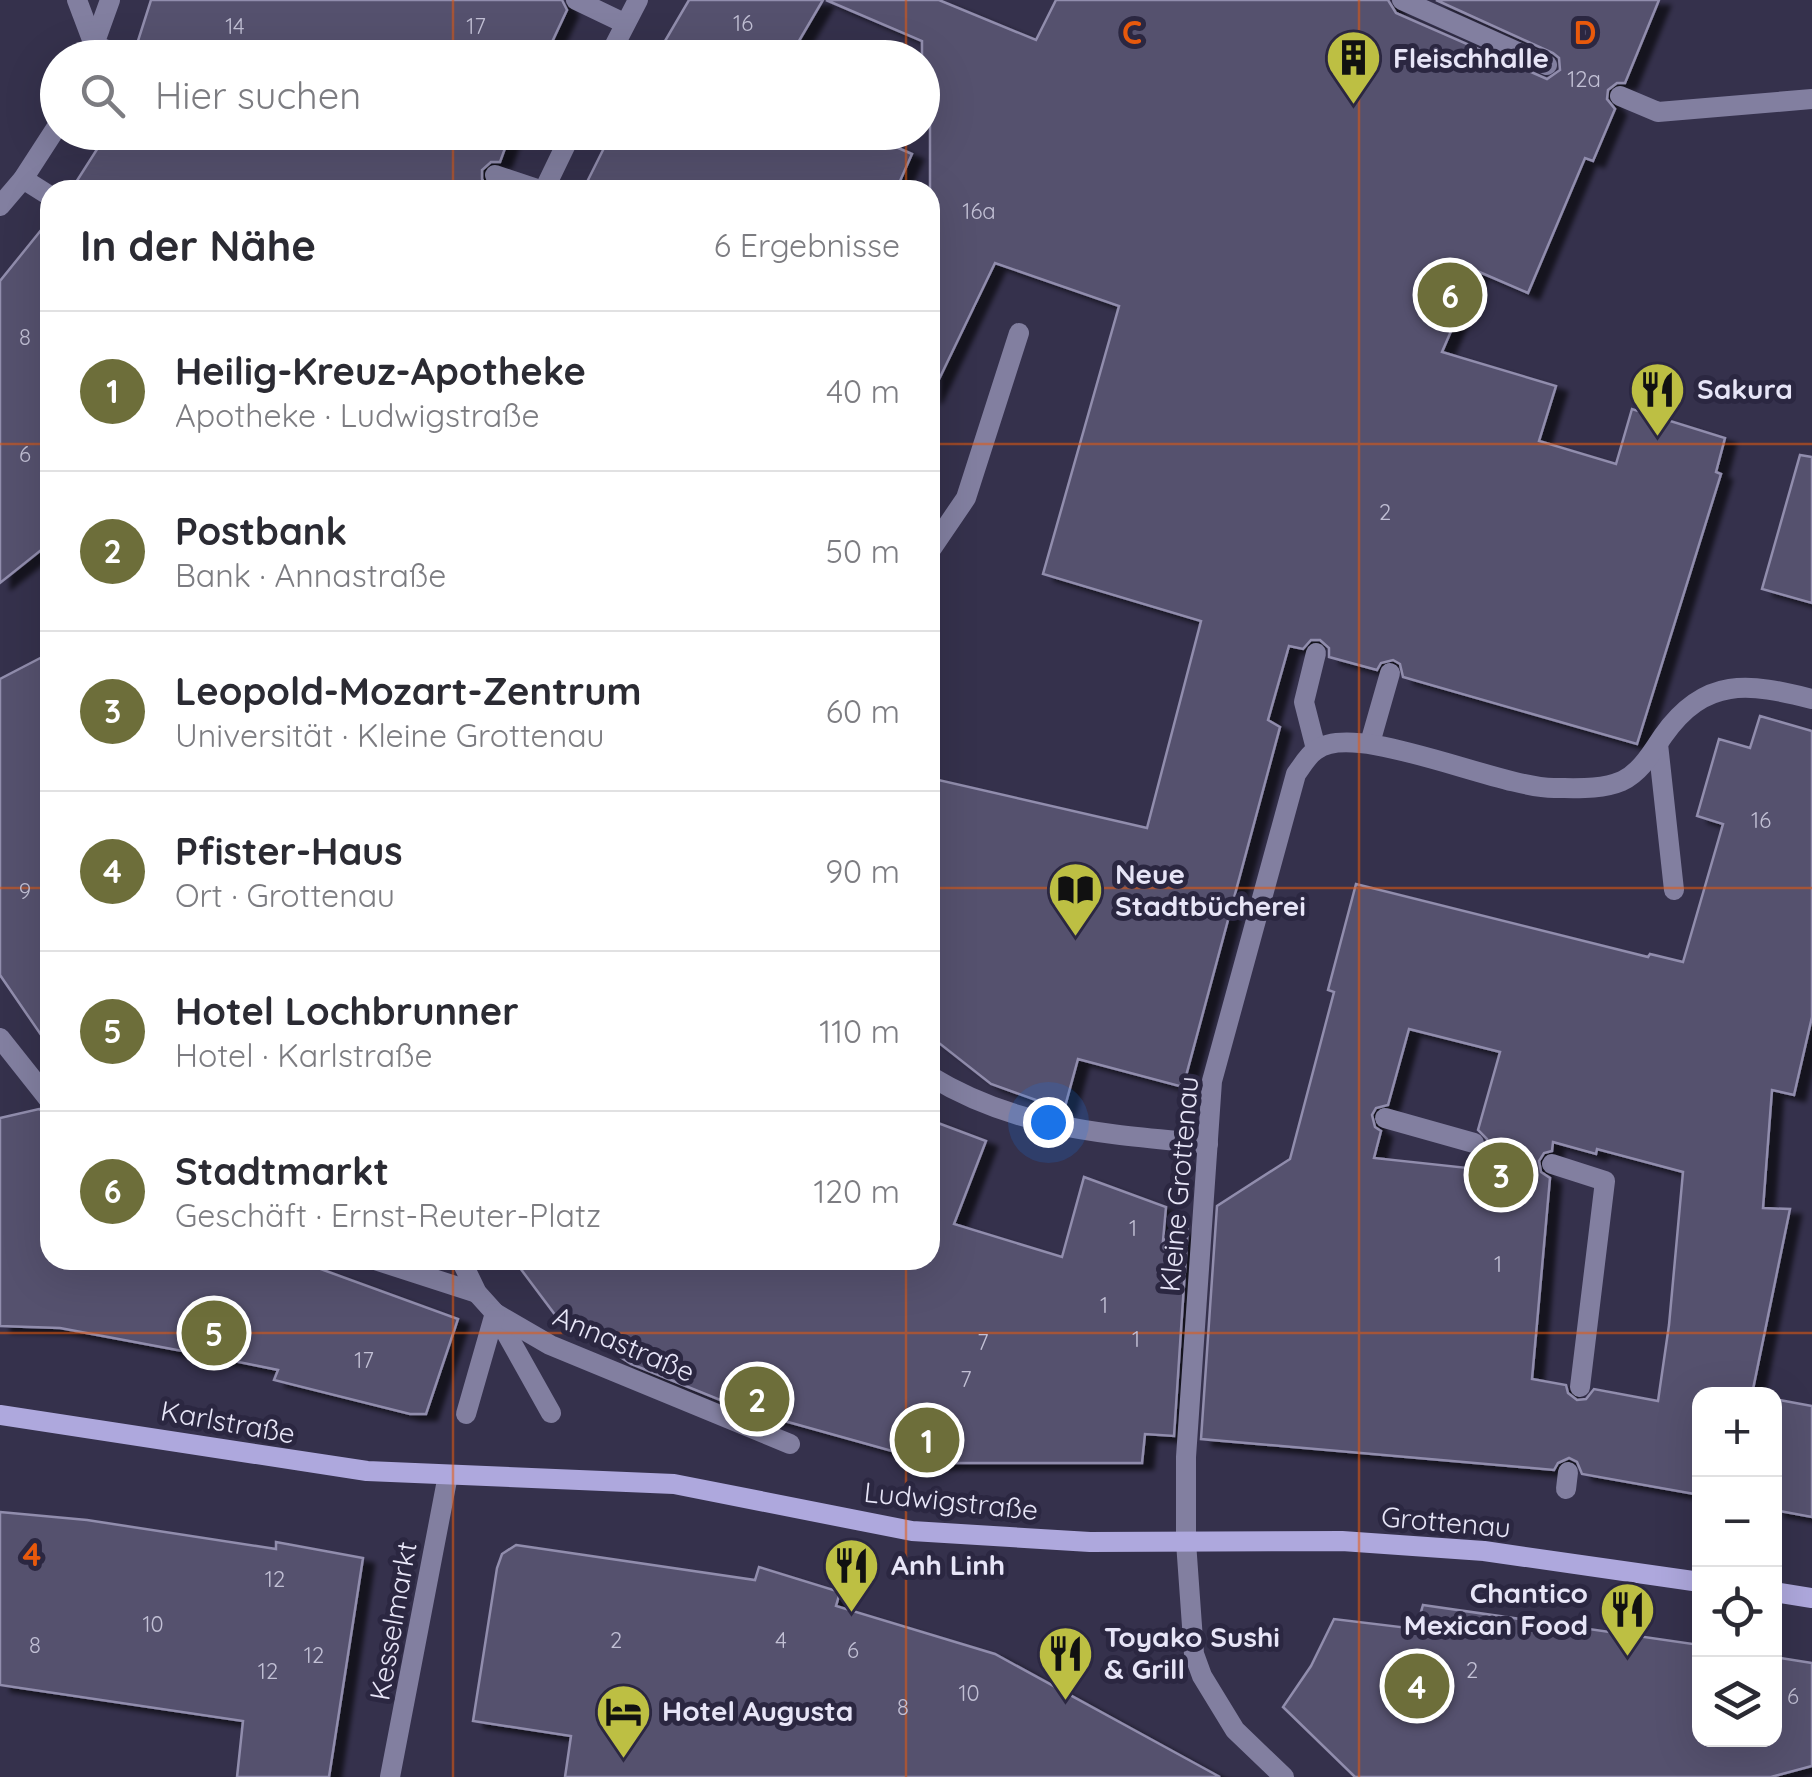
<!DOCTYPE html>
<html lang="de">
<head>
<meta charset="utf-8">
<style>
  :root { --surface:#fff; --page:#f7f7f7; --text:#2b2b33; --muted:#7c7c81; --line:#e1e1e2; --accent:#6d6e3a }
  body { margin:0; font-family:Quicksand,sans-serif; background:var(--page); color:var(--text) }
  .controls { position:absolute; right:30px; bottom:30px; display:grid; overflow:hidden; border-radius:20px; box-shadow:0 10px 40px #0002 }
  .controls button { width:90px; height:90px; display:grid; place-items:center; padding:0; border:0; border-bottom:2px solid var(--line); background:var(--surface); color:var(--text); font:50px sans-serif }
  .you { position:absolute; left:1048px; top:1122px; width:35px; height:35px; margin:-25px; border:8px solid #fff; border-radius:50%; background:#1a73e8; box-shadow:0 0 0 15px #1a73e833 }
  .badge { display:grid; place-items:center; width:65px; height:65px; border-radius:50%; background:var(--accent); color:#fff; font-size:32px; font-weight:700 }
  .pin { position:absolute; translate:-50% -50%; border:5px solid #fff; box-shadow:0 2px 10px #0006 }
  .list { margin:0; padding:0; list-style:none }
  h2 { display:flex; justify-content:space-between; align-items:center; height:130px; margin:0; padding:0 40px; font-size:42px }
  h2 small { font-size:32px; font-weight:400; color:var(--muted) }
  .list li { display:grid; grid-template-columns:65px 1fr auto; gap:30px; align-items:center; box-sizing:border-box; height:160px; padding:0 40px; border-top:2px solid var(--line) }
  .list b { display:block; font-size:38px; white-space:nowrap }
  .list p { margin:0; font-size:32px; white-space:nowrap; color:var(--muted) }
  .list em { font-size:32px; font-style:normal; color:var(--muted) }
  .icon { flex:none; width:55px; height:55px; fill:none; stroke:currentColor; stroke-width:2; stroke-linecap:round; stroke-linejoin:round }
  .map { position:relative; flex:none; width:1812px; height:1777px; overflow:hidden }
  .search { position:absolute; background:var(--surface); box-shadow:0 10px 40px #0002; left:40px; top:40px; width:900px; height:110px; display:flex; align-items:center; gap:25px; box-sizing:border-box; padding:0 35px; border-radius:55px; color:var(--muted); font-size:38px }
  .panel { position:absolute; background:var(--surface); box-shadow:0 10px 40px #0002; left:40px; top:180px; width:900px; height:1090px; border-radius:30px }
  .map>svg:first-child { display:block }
  .building { fill:#55516e; stroke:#918dad; stroke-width:2.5; fill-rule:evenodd; filter:url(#shadow) }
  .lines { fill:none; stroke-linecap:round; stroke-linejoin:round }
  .lane { stroke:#827fa0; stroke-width:20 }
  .street { stroke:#827fa0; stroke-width:20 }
  .secondary { stroke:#aea8dd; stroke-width:20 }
  .grid { fill:none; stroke:#e8590c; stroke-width:2.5; stroke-opacity:0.55 }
  .labels { text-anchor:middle; stroke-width:10; stroke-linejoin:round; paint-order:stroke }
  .number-label { font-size:22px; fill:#c2c0d5 }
  .poi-label { font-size:28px; font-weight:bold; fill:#e7e5f7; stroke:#2b2741; text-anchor:start }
  .street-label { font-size:28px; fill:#e7e5f7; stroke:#2b2741 }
  .grid-label { font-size:32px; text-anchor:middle; font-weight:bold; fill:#e8590c; stroke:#2b2741; stroke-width:10; stroke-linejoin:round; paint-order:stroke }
</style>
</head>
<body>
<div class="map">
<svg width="1812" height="1777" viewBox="0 0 1812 1777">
  <defs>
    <filter id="shadow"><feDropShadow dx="11" dy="6" stdDeviation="2.5" flood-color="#0009"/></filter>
  </defs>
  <rect width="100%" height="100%" fill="#35314c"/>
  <g class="building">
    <path d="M151 0H562L567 10 545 57 541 55 539 58H143L136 47Z"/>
    <path d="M689 0H823L789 58H655Z"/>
    <path d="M826 0H939L1036 40 1056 0H1388L1396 13 1547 79 1560 70 1559 58 1553 53 1436 0H1659L1625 83H1617L1608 90 1607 99 1615 109 1593 161 1585 158 1528 293 1477 271 1442 352 1556 386 1539 441 1616 464 1632 409 1725 438 1716 472 1721 474 1637 744 1403 677 1400 664 1393 660 1381 663 1377 670 1329 657V648L1320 640H1311L1303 649 1289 646 1268 720 1280 727 1183 1087 1078 1059 1064 1110 991 1084 930 1036V778L1147 828 1201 621 1043 574 1119 306 995 263 930 398V115L922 132V41Z"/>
    <path d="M108 132H511L500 162H491L482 170V179L489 190H71Z"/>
    <path d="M612 132H862L912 154 896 190H583Z"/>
    <path d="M50 219V543L0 583V281Z"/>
    <path d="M1800 455 1812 457V603L1762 589Z"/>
    <path d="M50 653V1048L0 975V679Z"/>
    <path d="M1760 716 1812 731V1017L1794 1095 1772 1090 1763 1208 1790 1209 1752 1394H1700V1495L1582 1474 1577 1462 1569 1458 1558 1463 1554 1470 1201 1439 1217 1206 1290 1159 1334 992 1328 990 1356 884 1648 957 1650 954 1683 962 1723 824 1697 816 1719 739 1750 748ZM1409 1029 1500 1052 1478 1130 1487 1139V1148L1478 1156H1470L1467 1168 1374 1158 1381 1131 1375 1127 1372 1115 1376 1108 1388 1105ZM1553 1142 1596 1154 1597 1149 1683 1172 1669 1325 1658 1401 1594 1389 1586 1399 1577 1400 1568 1393 1566 1385 1532 1379 1550 1178 1541 1172 1539 1161 1544 1153 1552 1151Z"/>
    <path d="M39 1109 50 1114V1260H296L458 1319 426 1414H410L274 1380 278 1370 209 1356 60 1328 0 1326V1118Z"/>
    <path d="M930 1120 986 1141 954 1224 1062 1257 1084 1177 1166 1207 1163 1241 1188 1224 1174 1436 1145 1434 1142 1463H935L745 1410 631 1364 556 1316 514 1260H930Z"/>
    <path d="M1774 1399 1812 1406V1517L1774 1510Z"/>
    <path d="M0 1512 87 1520 276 1549V1542L363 1558 329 1777H237L243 1721 0 1685Z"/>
    <path d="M516 1545 755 1580 759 1567 840 1592 836 1606 995 1654 1220 1777H565L571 1736 473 1721 497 1568 502 1554Z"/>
    <path d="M1423 1605 1700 1645V1740H1774V1657L1812 1663V1766L1771 1777H1355L1283 1707 1311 1666 1334 1619 1416 1629Z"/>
  </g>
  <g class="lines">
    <g class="lane">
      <path d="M1402 0 1547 65"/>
      <path d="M1620 96 1658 112 1812 99"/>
      <path d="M1316 653 1304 702 1316 749"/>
      <path d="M1370 743 1390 673"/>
      <path d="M1658 744 1674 890"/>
      <path d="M1385 1118 1474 1143"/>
      <path d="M1552 1164 1605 1181 1580 1387"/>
      <path d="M1566 1489 1568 1472"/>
    </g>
    <g class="street">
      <path d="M77 0 94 45 129 58"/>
      <path d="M576 0 624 23"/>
      <path d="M92 50 110 0"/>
      <path d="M608 58 638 0"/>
      <path d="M495 175 540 190"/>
      <path d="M23 179 50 196"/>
      <path d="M544 190 572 132"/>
      <path d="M0 206 23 179 58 125"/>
      <path d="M930 551 966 498 1019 333"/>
      <path d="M0 1038 50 1101"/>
      <path d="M930 1076C1018 1130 1109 1134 1208 1144"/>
      <path d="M375 1260 477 1293"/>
      <path d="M461 1260 477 1293 495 1313 551 1413"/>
      <path d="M495 1313 550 1345 790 1444"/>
      <path d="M466 1414 495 1313"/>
      <path d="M390 1777 448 1475"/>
      <path d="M1284 1777 1235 1730 1202 1676 1194 1654 1186 1542V1457L1212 1081 1296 774C1302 766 1308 755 1316 750 1355 720 1499 788 1554 788 1576 788 1601 790 1622 781 1641 772 1652 752 1663 736 1705 676 1749 683 1812 699"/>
    </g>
    <g class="secondary">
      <path d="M0 1415 367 1471 674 1484 912 1531 1090 1542 1342 1541 1484 1551 1700 1582"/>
      <path d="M1774 1592 1812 1598"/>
    </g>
  </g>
  <path class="grid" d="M453 0V58M906 0V58M1359 0V1777M453 132V190M906 132V190M0 444H50M930 444H1812M0 888H50M930 888H1812M453 1260V1777M906 1260V1777M0 1333H1812"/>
  <defs>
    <symbol id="building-pin" viewBox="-11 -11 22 30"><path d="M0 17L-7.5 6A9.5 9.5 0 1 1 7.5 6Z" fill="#bdbf43" stroke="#2b2741"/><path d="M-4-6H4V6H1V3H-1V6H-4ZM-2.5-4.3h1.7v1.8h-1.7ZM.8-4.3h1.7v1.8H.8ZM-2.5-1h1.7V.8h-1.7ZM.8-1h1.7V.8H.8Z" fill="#111"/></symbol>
    <symbol id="restaurant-pin" viewBox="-11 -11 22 30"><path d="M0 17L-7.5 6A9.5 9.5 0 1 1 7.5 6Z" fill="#bdbf43" stroke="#2b2741"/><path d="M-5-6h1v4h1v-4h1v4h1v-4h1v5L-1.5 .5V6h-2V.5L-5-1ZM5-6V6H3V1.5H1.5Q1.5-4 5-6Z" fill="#111"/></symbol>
    <symbol id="library-pin" viewBox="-11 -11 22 30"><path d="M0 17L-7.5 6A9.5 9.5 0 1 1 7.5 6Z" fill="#bdbf43" stroke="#2b2741"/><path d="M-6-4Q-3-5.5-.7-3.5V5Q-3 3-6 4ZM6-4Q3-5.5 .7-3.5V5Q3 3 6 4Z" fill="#111"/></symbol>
    <symbol id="hotel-pin" viewBox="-11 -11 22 30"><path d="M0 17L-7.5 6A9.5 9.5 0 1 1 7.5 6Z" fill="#bdbf43" stroke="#2b2741"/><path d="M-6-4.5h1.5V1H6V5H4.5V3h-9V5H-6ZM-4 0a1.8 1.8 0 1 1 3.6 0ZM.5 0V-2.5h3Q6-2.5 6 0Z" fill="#111"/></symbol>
  </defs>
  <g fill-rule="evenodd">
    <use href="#building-pin" x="1322" y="26" width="63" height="86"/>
    <use href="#restaurant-pin" x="1626" y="358" width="63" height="86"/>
    <use href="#library-pin" x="1044" y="858" width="63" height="86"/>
    <use href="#restaurant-pin" x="820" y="1534" width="63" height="86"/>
    <use href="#restaurant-pin" x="1596" y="1578" width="63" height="86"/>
    <use href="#restaurant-pin" x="1034" y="1622" width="63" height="86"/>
    <use href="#hotel-pin" x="592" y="1680" width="63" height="86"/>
  </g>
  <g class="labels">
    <g class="number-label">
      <text x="743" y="31">16</text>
      <text x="235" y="34">14</text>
      <text x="476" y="34">17</text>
      <text x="1584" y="87">12a</text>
      <text x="979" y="219">16a</text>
      <text x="25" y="345">8</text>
      <text x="25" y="462">6</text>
      <text x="1385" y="520">2</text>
      <text x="1761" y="828">16</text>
      <text x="25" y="899">9</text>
      <text x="1133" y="1236">1</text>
      <text x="1498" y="1272">1</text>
      <text x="1104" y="1313">1</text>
      <text x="1136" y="1347">1</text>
      <text x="983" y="1350">7</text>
      <text x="364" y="1368">17</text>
      <text x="966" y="1387">7</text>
      <text x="275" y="1587">12</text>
      <text x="153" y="1632">10</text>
      <text x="616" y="1648">2</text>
      <text x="781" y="1648">4</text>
      <text x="35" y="1653">8</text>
      <text x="853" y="1658">6</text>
      <text x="314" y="1663">12</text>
      <text x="1472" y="1678">2</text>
      <text x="268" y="1679">12</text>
      <text x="969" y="1701">10</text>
      <text x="1793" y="1704">6</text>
      <text x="903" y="1715">8</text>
    </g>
    <g class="poi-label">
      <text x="1393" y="68">Fleischhalle</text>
      <text x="1697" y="399">Sakura</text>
      <text x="1115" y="884">Neue<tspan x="1115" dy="32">Stadtbücherei</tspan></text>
      <text x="891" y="1575">Anh Linh</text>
      <text x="1588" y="1603" text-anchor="end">Chantico<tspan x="1588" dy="32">Mexican Food</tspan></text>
      <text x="1104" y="1647">Toyako Sushi<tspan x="1104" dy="32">&amp; Grill</tspan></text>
      <text x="662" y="1721">Hotel Augusta</text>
    </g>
    <g class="street-label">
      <text transform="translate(1179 1184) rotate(-85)" y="10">Kleine Grottenau</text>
      <text transform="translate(624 1344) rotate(23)" y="10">Annastraße</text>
      <text transform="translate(228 1422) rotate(10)" y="10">Karlstraße</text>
      <text transform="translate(951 1501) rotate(6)" y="10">Ludwigstraße</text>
      <text transform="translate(1446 1522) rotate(5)" y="10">Grottenau</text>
      <text transform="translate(393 1621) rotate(-80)" y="10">Kesselmarkt</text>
    </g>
  </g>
  <g class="grid-label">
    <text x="1132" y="44">C</text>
    <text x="1585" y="44">D</text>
    <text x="32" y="1566">4</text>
  </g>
</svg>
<div class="controls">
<button>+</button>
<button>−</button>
<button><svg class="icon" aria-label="locate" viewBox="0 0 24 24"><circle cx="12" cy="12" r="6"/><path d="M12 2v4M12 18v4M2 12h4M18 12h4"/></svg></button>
<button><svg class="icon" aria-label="layers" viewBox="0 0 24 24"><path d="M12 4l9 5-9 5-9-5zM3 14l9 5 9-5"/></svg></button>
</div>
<div class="you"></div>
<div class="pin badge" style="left:927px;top:1440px">1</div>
<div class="pin badge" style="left:757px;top:1399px">2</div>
<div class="pin badge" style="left:1501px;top:1175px">3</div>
<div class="pin badge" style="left:1417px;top:1686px">4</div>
<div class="pin badge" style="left:214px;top:1333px">5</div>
<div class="pin badge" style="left:1450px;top:295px">6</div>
<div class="search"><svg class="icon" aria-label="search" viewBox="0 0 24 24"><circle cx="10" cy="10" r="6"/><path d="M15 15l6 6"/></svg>Hier suchen</div>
<section class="panel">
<h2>In der Nähe<small>6 Ergebnisse</small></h2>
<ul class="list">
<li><span class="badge">1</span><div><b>Heilig-Kreuz-Apotheke</b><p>Apotheke · Ludwigstraße</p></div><em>40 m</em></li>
<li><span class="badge">2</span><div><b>Postbank</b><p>Bank · Annastraße</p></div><em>50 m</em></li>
<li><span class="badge">3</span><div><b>Leopold-Mozart-Zentrum</b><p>Universität · Kleine Grottenau</p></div><em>60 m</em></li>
<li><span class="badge">4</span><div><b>Pfister-Haus</b><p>Ort · Grottenau</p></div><em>90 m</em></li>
<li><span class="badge">5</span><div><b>Hotel Lochbrunner</b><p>Hotel · Karlstraße</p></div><em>110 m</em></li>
<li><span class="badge">6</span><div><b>Stadtmarkt</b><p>Geschäft · Ernst-Reuter-Platz</p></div><em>120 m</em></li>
</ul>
</section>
</div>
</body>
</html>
